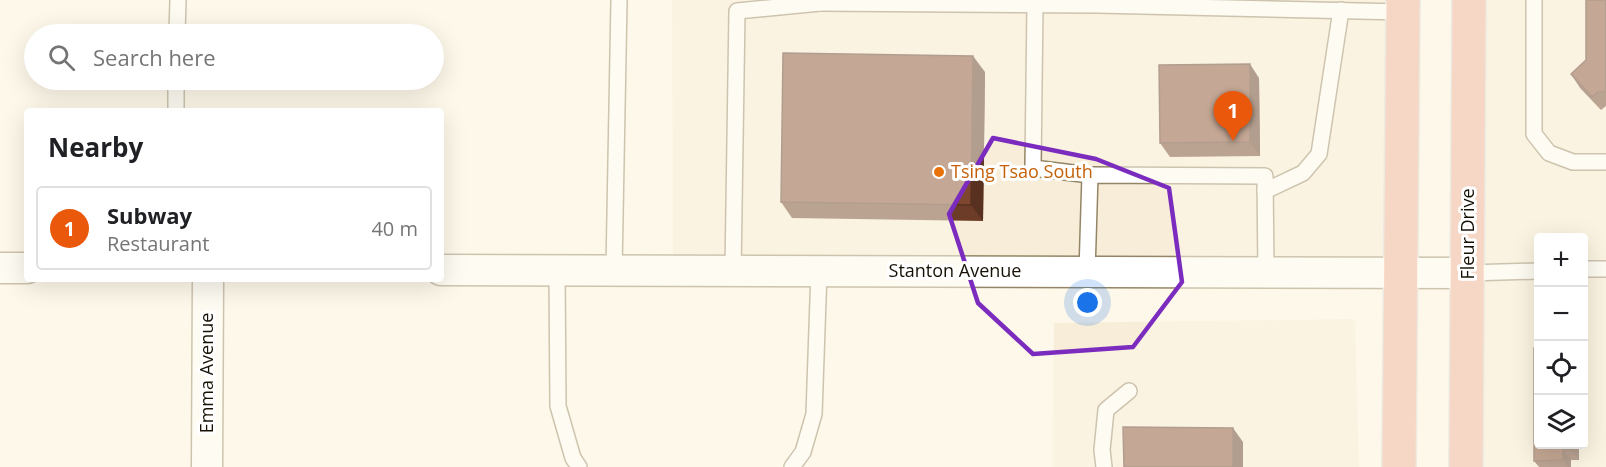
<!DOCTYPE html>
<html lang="en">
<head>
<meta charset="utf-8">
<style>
  :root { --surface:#fff; --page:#f2f2f2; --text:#202124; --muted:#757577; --line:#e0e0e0; --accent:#ea580c }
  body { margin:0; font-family:"Open Sans",sans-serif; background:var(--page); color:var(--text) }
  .controls { position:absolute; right:18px; bottom:18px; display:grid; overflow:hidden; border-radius:6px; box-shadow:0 6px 24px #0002 }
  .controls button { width:54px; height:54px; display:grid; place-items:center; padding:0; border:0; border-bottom:2px solid var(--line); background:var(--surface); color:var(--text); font:30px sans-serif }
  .you { position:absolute; left:1088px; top:303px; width:21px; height:21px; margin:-15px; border:4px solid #fff; border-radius:50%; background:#1a73e8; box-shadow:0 0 0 9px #1a73e833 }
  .badge { display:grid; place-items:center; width:39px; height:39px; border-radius:50%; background:var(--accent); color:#fff; font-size:20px; font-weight:700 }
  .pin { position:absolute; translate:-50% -50px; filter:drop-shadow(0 2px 3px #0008) }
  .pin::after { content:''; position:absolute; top:32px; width:21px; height:18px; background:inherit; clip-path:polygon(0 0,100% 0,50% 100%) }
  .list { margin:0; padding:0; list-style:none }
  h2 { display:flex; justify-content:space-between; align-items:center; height:78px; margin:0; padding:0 24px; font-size:26px }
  h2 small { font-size:20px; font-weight:400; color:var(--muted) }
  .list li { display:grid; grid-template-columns:39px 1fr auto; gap:18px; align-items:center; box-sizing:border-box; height:84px; margin:0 12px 12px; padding:0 12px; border:2px solid var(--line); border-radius:6px }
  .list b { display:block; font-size:22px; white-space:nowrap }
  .list p { margin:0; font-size:20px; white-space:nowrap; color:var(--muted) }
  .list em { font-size:20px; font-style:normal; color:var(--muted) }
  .icon { flex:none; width:33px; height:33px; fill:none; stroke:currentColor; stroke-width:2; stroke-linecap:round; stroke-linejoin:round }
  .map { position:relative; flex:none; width:1606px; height:467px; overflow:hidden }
  .search { position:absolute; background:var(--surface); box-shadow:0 6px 24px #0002; left:24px; top:24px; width:420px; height:66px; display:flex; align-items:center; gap:15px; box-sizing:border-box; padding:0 21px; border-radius:33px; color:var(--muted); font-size:22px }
  .panel { position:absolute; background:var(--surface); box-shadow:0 6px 24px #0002; left:24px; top:108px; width:420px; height:174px; border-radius:6px }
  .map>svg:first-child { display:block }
  .commercial { fill:#f7edd8; fill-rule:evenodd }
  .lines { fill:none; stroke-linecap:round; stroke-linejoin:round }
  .lane-casing { stroke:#948566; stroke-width:18 }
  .street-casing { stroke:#948566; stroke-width:33 }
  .primary-casing { stroke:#dad9d7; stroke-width:36 }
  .lane { stroke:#fff; stroke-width:15 }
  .street { stroke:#fff; stroke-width:30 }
  .primary { stroke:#eeaf99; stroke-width:33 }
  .wall { fill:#6c3c28 }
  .shaded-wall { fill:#583120 }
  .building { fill:#7e462e; stroke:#583120; stroke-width:1.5 }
  .marked { fill:none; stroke:#7b2cbf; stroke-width:4.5; stroke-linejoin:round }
  .food-dot { fill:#e8710a; stroke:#fff; stroke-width:2 }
  .labels { text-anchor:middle; stroke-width:6; stroke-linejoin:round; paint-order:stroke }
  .food-label { font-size:18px; fill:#c56008; stroke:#fff; text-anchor:start }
  .street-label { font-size:18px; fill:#171105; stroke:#fff }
</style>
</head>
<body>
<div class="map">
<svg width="1606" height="467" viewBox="0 0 1606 467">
  <rect width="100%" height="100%" fill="#fef8ea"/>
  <g class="commercial">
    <path d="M672 0H1403L1400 272 673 270Z"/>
    <path d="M1469 0H1606V467H1466ZM1538 237H1584V444H1538Z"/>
    <path d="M1355 319 1359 467H1053L1054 323Z"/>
  </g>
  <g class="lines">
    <defs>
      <g id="lane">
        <path d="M820 0V3L1097 5 1403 12"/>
        <path d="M1534 0V134L1549 153 1573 162H1606"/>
        <path d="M1035 4 1033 168 1090 175"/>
        <path d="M177 34 178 0"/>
        <path d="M176 111V80"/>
        <path d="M1265 191 1303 173 1319 154 1341 10"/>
        <path d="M1584 269H1606"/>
        <path d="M557 270 558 406 573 458 579 467"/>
        <path d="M614 270 619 0"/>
        <path d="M733 271 737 11 820 3"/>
        <path d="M1087 272 1090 175 1265 176 1266 273"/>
        <path d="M1468 273 1538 271"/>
        <path d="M792 467 803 452 814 414 819 271"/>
        <path d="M1104 467 1102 450 1106 410 1129 391"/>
      </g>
      <g id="street">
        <path d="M0 268H27"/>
        <path d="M441 270 1468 273"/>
        <path d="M207 467 208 279"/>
      </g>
      <g id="primary">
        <path d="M1399 467 1403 0"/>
        <path d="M1466 467 1469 0"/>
      </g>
    </defs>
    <use href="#lane" class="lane-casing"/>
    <use href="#street" class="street-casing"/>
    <use href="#primary" class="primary-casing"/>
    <use href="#lane" class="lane"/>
    <use href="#street" class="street"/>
    <use href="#primary" class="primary"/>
  </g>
  <g class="wall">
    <path d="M1606 0V106L1601 110 1580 88 1571 74 1586 60Z"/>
    <path d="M985 72 983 221 792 218 781 202Z"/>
    <path d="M1259 78 1260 156 1170 157 1160 143Z"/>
    <path d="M1539 444H1579V460H1571V467H1539L1534 461Z"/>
  </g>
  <g class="shaded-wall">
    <path d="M973 56 985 72 983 221 971 205Z"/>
    <path d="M1250 64 1259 78 1260 156 1250 142Z"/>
    <path d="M1233 428 1243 442V467H1233Z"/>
    <path d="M1571 444H1579V460L1571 450Z"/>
    <path d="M1563 450 1571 460V467H1568L1563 460Z"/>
  </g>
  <g class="building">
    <path d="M1586 0H1606V92H1598L1592 97 1571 74 1586 60Z"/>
    <path d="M783 53 973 56 971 205 781 202Z"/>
    <path d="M1250 64V142L1160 143 1159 65Z"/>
    <path d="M1534 348H1539V444H1571V450H1563V460L1534 461Z"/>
    <path d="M1123 427 1233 428V467H1124Z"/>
  </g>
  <path d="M0 0H1606V467H0ZM993 138 1096 159 1169 188 1182 282 1133 347 1033 354 978 303 949 214Z" fill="#fef8ea" fill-opacity=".55" fill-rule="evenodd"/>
  <path class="marked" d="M993 138 1096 159 1169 188 1182 282 1133 347 1033 354 978 303 949 214Z"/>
  <circle class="food-dot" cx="939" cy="172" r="6"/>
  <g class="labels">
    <g class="food-label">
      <text x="951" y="178">Tsing Tsao South</text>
    </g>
    <g class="street-label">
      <text transform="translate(1468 234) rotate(-90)" y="6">Fleur Drive</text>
      <text x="955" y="277">Stanton Avenue</text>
      <text transform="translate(207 373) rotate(-90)" y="6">Emma Avenue</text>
    </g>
  </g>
</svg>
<div class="controls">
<button>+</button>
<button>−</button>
<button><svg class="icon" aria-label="locate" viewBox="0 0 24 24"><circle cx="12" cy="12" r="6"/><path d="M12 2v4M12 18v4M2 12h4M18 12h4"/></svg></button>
<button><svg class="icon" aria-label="layers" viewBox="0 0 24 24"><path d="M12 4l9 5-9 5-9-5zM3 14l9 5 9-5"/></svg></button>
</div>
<div class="you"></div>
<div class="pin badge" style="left:1233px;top:141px">1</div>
<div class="search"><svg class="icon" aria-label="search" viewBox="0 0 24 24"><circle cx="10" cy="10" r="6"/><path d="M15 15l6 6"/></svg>Search here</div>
<section class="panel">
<h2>Nearby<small></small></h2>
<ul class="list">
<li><span class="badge">1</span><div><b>Subway</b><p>Restaurant</p></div><em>40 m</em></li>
</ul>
</section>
</div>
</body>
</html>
